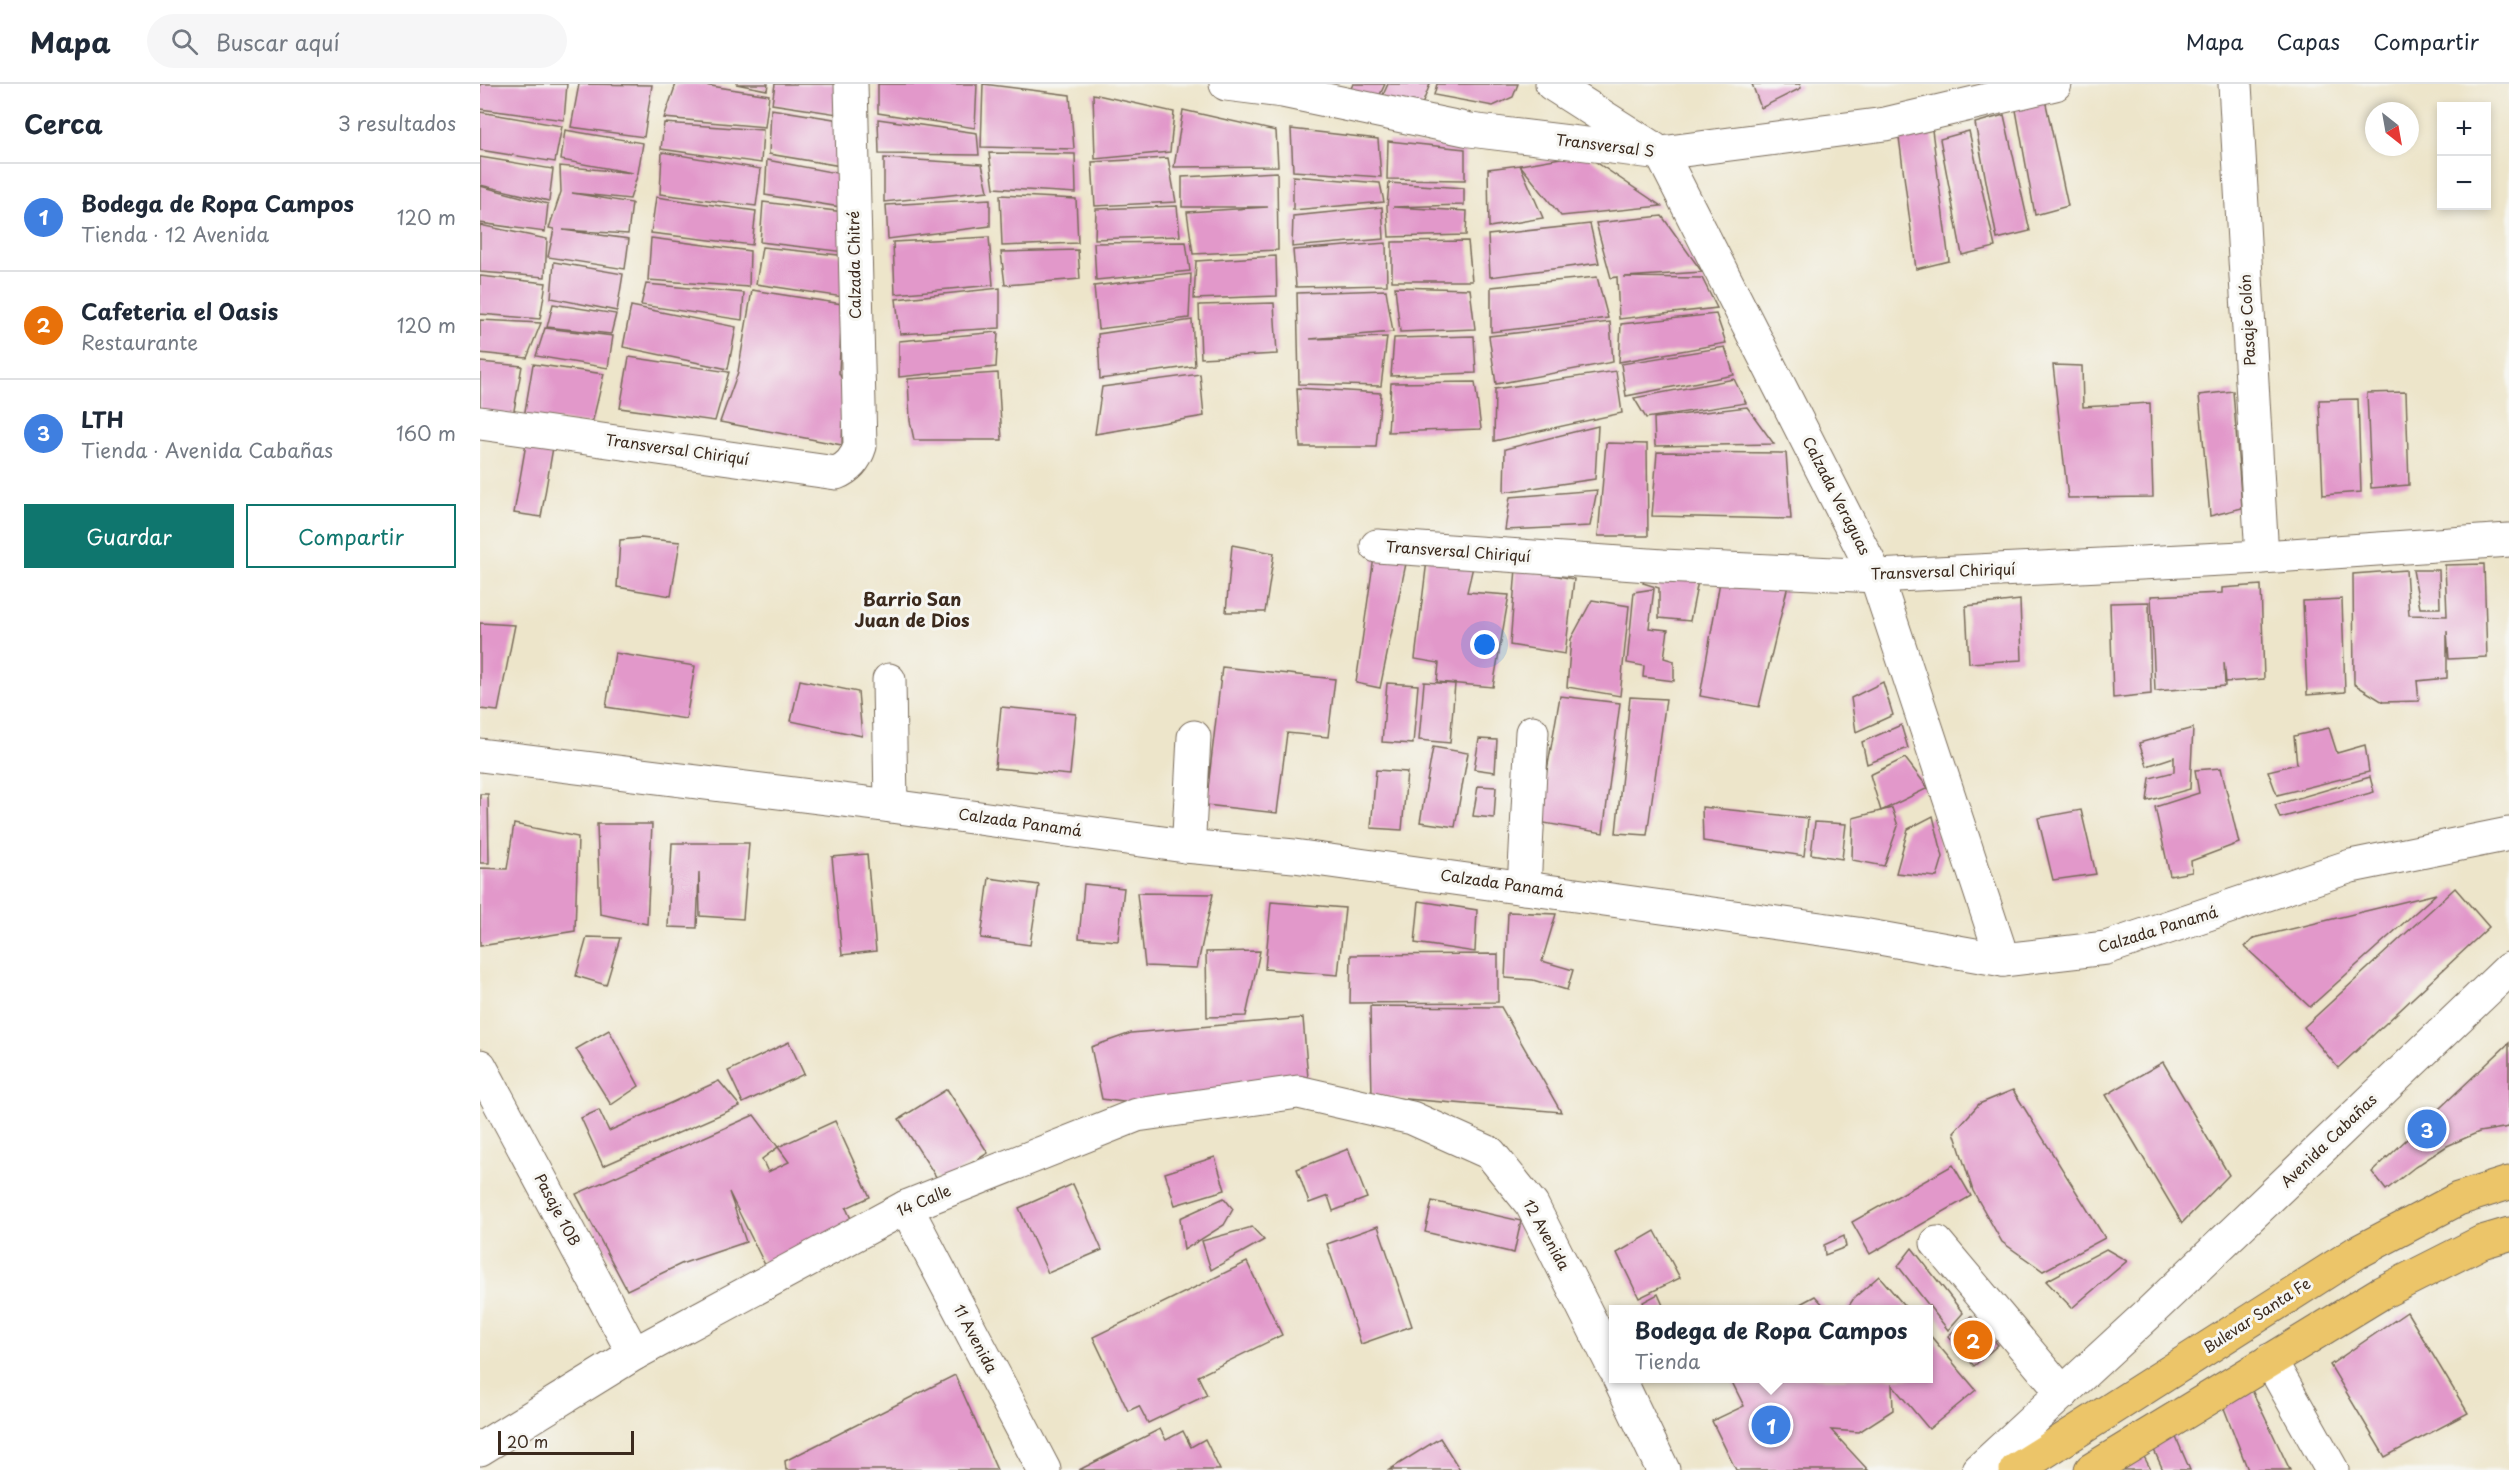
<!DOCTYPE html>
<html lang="es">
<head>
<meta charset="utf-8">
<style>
  :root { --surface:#fff; --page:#f6f6f7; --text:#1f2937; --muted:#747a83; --line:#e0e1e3; --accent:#0f766e }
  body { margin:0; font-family:"Playpen Sans",sans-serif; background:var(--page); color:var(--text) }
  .controls { position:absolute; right:18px; top:18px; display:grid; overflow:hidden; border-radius:0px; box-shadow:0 3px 9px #0003 }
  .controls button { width:54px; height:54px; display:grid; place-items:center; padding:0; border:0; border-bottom:2px solid var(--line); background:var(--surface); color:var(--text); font:30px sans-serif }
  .compass { position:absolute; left:1885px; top:18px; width:54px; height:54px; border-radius:50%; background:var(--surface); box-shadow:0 3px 9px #0003; rotate:149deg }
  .scale { position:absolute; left:18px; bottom:15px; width:136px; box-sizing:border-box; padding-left:6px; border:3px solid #3b2a1e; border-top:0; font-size:16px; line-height:21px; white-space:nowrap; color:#3b2a1e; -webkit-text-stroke:4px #f6f6f2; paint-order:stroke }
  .you { position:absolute; left:1005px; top:561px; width:21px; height:21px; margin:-15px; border:4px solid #fff; border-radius:50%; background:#1a73e8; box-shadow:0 0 0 9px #1a73e833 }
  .badge { display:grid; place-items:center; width:39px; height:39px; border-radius:50%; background:var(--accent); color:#fff; font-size:20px; font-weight:700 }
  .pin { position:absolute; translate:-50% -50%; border:3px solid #fff; box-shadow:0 2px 6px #0006 }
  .popup { position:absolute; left:1129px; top:1221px; width:324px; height:78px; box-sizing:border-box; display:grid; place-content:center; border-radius:0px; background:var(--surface); filter:drop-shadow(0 2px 4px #0005); font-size:20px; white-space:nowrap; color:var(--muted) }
  .popup b { font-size:22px; color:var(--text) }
  .popup::after { content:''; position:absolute; left:50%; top:100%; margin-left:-12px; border:12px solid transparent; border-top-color:var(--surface) }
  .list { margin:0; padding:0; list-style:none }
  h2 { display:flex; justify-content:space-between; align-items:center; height:78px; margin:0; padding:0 24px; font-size:26px }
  h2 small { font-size:20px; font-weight:400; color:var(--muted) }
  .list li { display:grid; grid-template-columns:39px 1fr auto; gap:18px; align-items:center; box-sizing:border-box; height:108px; padding:0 24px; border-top:2px solid var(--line) }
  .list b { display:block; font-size:22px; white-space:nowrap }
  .list p { margin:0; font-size:20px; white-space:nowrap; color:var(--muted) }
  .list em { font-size:20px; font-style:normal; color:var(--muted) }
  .actions { display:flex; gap:12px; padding:18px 24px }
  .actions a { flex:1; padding:14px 0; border:2px solid var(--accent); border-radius:0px; text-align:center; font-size:21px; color:var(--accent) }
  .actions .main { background:var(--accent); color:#fff }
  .icon { flex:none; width:33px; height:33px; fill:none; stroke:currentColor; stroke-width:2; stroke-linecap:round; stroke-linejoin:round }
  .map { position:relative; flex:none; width:2029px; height:1386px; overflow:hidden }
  header { display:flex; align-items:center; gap:36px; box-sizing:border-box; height:84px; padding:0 30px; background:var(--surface); border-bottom:2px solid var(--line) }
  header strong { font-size:28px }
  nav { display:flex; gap:33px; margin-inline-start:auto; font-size:21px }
  .search { width:420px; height:54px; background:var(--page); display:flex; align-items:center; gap:15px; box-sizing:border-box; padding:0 21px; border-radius:33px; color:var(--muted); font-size:22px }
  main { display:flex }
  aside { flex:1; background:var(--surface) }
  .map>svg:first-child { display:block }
  .building { fill:#e298ca }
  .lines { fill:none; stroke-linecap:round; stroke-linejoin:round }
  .minor-casing { stroke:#796b5a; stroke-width:35 }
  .major-casing { stroke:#796b5a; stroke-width:35 }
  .minor { stroke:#fff; stroke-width:33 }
  .major { stroke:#ecc569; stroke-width:33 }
  .labels { text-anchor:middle; stroke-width:6; stroke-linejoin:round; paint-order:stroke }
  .street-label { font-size:15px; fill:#3b2a1e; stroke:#f6f6f2 }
  .quarter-label { font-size:18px; font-weight:bold; fill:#3b2a1e; stroke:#f6f6f2 }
</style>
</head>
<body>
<header>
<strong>Mapa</strong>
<div class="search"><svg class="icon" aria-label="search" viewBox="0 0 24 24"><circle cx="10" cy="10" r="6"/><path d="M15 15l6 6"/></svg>Buscar aquí</div>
<nav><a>Mapa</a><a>Capas</a><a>Compartir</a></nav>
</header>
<main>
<aside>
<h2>Cerca<small>3 resultados</small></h2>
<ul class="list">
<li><span class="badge" style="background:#3f7fe0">1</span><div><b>Bodega de Ropa Campos</b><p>Tienda · 12 Avenida</p></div><em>120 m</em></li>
<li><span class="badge" style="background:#e8710a">2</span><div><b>Cafeteria el Oasis</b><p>Restaurante</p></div><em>120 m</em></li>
<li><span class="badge" style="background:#3f7fe0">3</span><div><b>LTH</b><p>Tienda · Avenida Cabañas</p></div><em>160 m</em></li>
</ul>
<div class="actions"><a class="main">Guardar</a><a>Compartir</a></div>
</aside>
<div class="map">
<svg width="2029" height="1386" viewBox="0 0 2029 1386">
  <rect width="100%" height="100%" fill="#f6f6f2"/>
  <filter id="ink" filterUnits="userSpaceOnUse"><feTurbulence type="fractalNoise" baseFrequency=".0167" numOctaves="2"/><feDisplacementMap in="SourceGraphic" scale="12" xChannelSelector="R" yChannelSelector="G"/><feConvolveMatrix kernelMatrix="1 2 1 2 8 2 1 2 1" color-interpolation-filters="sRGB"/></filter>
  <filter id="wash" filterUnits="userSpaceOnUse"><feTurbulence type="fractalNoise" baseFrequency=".008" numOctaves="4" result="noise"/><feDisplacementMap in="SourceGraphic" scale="24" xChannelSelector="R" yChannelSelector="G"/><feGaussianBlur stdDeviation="1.35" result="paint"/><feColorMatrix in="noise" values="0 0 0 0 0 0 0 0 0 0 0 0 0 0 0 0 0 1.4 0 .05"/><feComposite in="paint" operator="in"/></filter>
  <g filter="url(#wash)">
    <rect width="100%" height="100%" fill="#ede5ca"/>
    <g id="blocks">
      <g class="building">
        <path d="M0 0H87L84 36 0 25Z"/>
        <path d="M99 0 172 1 164 53 91 43Z"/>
        <path d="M196 0H218L289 11 285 43 184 34Z"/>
        <path d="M256 0H288L287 6Z"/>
        <path d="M295 0H364V31L292 20Z"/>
        <path d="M398 0H497L495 44 398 29Z"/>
        <path d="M503 0 590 11 594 65 501 63Z"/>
        <path d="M873 0H905L896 19 868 11Z"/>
        <path d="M908 0H950L940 26 898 22Z"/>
        <path d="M957 0H1038L1033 13 1013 22 954 11Z"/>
        <path d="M1272 0H1320L1321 4 1281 24Z"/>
        <path d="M1563 6 1588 122 1555 131 1534 15Z"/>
        <path d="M613 10 694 28 690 68 615 75Z"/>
        <path d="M291 25 366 37 367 83 289 70Z"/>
        <path d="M703 26 796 47 798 82 694 83Z"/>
        <path d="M0 28 82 42 75 78 0 66Z"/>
        <path d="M1524 31 1550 147 1517 155 1495 39Z"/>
        <path d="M398 35 497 49 499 71 399 70Z"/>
        <path d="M184 39 283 46 281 79 181 65Z"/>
        <path d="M811 45 898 55 901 93 813 87Z"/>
        <path d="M85 46 163 59 158 89 150 115 92 109 152 119 148 150 83 146 149 155 145 185 68 173 74 145 69 144 81 108 80 82 153 89 81 76Z"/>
        <path d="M1452 46 1469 177 1436 185 1419 53Z"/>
        <path d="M1489 47 1515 163 1482 171 1460 55Z"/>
        <path d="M908 57 985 65V96L907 95Z"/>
        <path d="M182 68 281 85 276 122 180 110Z"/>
        <path d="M509 69 595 70 596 109 514 104Z"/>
        <path d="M1104 70 1181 122 1081 132 1040 81Z"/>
        <path d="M0 73 73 85 69 117 0 101Z"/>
        <path d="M404 74 502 80 508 107 404 118Z"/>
        <path d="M688 74 696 118 615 122 612 78Z"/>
        <path d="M287 76 367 91V124L285 111Z"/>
        <path d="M1040 81 1063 134 1009 143 1008 85Z"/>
        <path d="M797 88 798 166 713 170 707 128 788 123H702V93Z"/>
        <path d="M813 92 900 99 904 118 813 126Z"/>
        <path d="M909 99 984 104V121L913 123 987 127 986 151 909 153 907 123Z"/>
        <path d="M0 102 68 120 65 148 0 139Z"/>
        <path d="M520 111 596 115 598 159 522 162Z"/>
        <path d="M176 113 276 127 272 161 171 149Z"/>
        <path d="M510 115V142L408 155 406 121Z"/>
        <path d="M283 118 364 128 365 168 280 158Z"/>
        <path d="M697 122 700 152 615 155 616 125Z"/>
        <path d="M902 123 904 155 812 163 813 132Z"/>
        <path d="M1182 132 1222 188 1144 193 1222 194 1237 224 1139 235 1137 193 1131 194 1116 139Z"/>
        <path d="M1110 140 1119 179 1010 193 1008 151Z"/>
        <path d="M0 141 67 155 65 193 0 188Z"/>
        <path d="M509 153 513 201 415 210 413 158Z"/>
        <path d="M171 154 270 167 269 203 168 196Z"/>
        <path d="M988 157 992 197H912V158Z"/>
        <path d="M706 158 710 187 616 196 614 159Z"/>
        <path d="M906 159 907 201 816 203 813 166Z"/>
        <path d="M282 163 368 172 363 213 276 200Z"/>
        <path d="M598 166 600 195 525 201 521 168Z"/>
        <path d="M796 172 797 212 714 215 716 177Z"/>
        <path d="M74 178 143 190 137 227 71 214Z"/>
        <path d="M711 190 709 234 618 245 614 202Z"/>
        <path d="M0 192 66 199 60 235 0 230Z"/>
        <path d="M1117 193 1128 234 1011 248V203Z"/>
        <path d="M166 200 264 209 262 236 161 221Z"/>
        <path d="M915 203 990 205 995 245 920 248Z"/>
        <path d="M520 204V244L420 250 416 215Z"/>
        <path d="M272 206 362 220 359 289 364 300 362 361 240 338 258 288Z"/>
        <path d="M906 206 913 248 830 255 907 253 901 302 819 300 817 209Z"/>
        <path d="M794 219 797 270 721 274 719 221Z"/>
        <path d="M73 220 136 230 131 250 67 243Z"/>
        <path d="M151 222 256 243 248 285 143 263Z"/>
        <path d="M1236 230 1246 259 1139 278 1141 240Z"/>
        <path d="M0 236 61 239 47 274 0 269Z"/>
        <path d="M712 236 715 282 620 295 618 250Z"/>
        <path d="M1130 238 1133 278 1016 300 1009 252Z"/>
        <path d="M65 244 133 252 128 284 56 272Z"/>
        <path d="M518 248 516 283 419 293V257Z"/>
        <path d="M994 252 996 289 911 292 914 254Z"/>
        <path d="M1245 263 1254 291 1146 312 1141 280Z"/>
        <path d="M149 273 249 288 235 337 140 324Z"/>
        <path d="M0 278 42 282 33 332 0 327Z"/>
        <path d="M53 280 124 290 112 340 44 333Z"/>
        <path d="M1573 281 1602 282 1603 323 1670 319 1673 413 1588 414Z"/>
        <path d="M1136 287 1142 329 1014 357 1015 305Z"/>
        <path d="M518 289 522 356H434L430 337 428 295Z"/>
        <path d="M720 290 724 332 615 350 622 303Z"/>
        <path d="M1254 295 1266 319 1166 334 1154 314Z"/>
        <path d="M995 298 1001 345 908 348 911 299Z"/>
        <path d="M817 304 901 309 896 363H820Z"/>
        <path d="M1753 307 1762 424 1730 432 1719 311Z"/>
        <path d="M1926 308 1929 401 1891 404 1887 309Z"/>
        <path d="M1878 315 1881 408 1843 411 1839 316Z"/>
        <path d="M1267 323 1294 360 1175 362 1174 334Z"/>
        <path d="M1118 342 1115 395 1024 408 1025 365Z"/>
        <path d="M48 348 75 352 61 433 34 429Z"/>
        <path d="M1126 359 1167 360 1168 452H1118Z"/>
        <path d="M1177 368 1306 369 1311 435 1172 432Z"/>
        <path d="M1117 406 1110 442 1025 446 1030 413Z"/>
        <path d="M160 454 200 458 191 512 137 503 140 456Z"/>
        <path d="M752 461 794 469 785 528H746Z"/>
        <path d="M895 466 928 470 900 604 876 599Z"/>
        <path d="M948 468 996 470 987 508 1029 511 1013 603 957 598 959 579 935 575Z"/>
        <path d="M2004 480 2007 573 1969 575 1967 547V594L1937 597 1939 617 1903 618 1874 600 1873 490 1926 486 1929 531 1967 532 1965 481Z"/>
        <path d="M1169 483 1220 487 1210 537 1179 534V504L1163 499Z"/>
        <path d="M1036 484 1094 495 1085 570 1030 561Z"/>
        <path d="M1242 486 1309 497 1279 623 1220 612Z"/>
        <path d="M1933 486H1959L1960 524H1940Z"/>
        <path d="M1781 501 1784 595 1746 598 1744 578 1745 602 1675 607 1671 512 1742 509V504Z"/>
        <path d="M1174 505 1169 544 1188 546 1184 574 1194 577V597L1163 593 1164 582 1147 579 1154 508Z"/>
        <path d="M1862 515 1865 608 1827 611 1823 517Z"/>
        <path d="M1112 516 1149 522 1140 612 1087 603 1091 555Z"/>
        <path d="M1540 516 1542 576 1489 579 1486 522Z"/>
        <path d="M1669 518 1671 610 1633 614 1630 519Z"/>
        <path d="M0 539 35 541 18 627 0 625Z"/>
        <path d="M135 569 215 582 206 635 126 623Z"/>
        <path d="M742 583 855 595 848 653 807 649 797 729 726 721Z"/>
        <path d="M320 596 378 608 382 652 311 637Z"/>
        <path d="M944 598 975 600 970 659 939 656Z"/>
        <path d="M1403 598 1413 631 1376 648 1371 614Z"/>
        <path d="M907 599 938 601 933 660 902 658Z"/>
        <path d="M1080 612 1140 619 1123 749 1058 738Z"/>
        <path d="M1150 613 1186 615 1167 751 1136 749Z"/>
        <path d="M521 623 596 630 590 691 515 684Z"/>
        <path d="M1421 641 1428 664 1387 680 1382 658Z"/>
        <path d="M1713 644 1710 705 1667 717 1670 694 1694 688V673L1667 682 1659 659Z"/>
        <path d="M1849 644 1857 669 1885 661 1889 688 1797 711 1788 687 1817 680 1814 652Z"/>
        <path d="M999 655 1017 656 1015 688 994 685Z"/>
        <path d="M953 663 988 669 975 743 940 738Z"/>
        <path d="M1425 674 1448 704 1401 727 1390 691Z"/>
        <path d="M1741 684 1759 759 1711 777 1712 788 1690 792 1675 723 1719 709 1715 686Z"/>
        <path d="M896 686 927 688 922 746 891 744Z"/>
        <path d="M1890 693 1894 708 1800 734 1795 721Z"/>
        <path d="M998 702 1016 703 1014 734 993 732Z"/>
        <path d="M0 710H8L9 779H0Z"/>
        <path d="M1222 723 1328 734 1324 772 1223 757Z"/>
        <path d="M1412 724 1418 742 1404 782 1372 776 1373 734Z"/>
        <path d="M1601 726 1616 790 1573 796 1558 734Z"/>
        <path d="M1453 732 1463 773 1457 793 1416 789 1428 745Z"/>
        <path d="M1335 738 1366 740 1362 775 1331 770Z"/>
        <path d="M34 740 98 753 95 847 0 862V784L27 785Z"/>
        <path d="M117 740H172L167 840 120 830Z"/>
        <path d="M192 759H269L263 835 220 832 219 788 217 844 188 843Z"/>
        <path d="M387 770 396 867 362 871 352 773Z"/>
        <path d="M509 794 559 801 550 861 501 854Z"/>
        <path d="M604 800 644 804 638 857 599 854Z"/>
        <path d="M1975 804 2009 843 1858 984 1824 943Z"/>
        <path d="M657 809 733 810 717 884 665 882Z"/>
        <path d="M1956 810 1830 923 1765 863 1774 854Z"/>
        <path d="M939 817 997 826 995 868 935 859Z"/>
        <path d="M791 818 865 824 858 891 785 885Z"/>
        <path d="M1028 828 1076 830 1062 877 1093 886 1087 906 1053 896 1025 894Z"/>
        <path d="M107 853 140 854 126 901 96 892Z"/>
        <path d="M780 867 766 932 727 933 726 868Z"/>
        <path d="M1018 870V918L870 919 871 871Z"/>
        <path d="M890 922 1021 923 1081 1028 892 1012Z"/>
        <path d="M823 934 829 1006 657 1020 622 1015 611 963 651 949Z"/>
        <path d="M129 946 159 1002 131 1021 96 965Z"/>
        <path d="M309 958 324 990 263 1019 248 987Z"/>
        <path d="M2029 959V1043L1999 1048 1967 1062 1935 1083 1906 1106 1892 1088Z"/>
        <path d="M1683 978 1749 1091 1702 1139 1626 1011Z"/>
        <path d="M239 997 260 1022 123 1082 101 1034 119 1026 129 1047Z"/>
        <path d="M467 1005 508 1069 460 1099 419 1035Z"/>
        <path d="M1533 1006 1625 1154 1563 1187 1522 1158 1493 1107 1474 1048 1499 1020Z"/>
        <path d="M274 1031 298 1063 282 1075 288 1088 309 1078 298 1063 355 1037 390 1113 366 1124 373 1139 288 1187 249 1108 266 1158 201 1180 147 1206 96 1110Z"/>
        <path d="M868 1065 887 1114 853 1127 848 1112 829 1119 817 1085Z"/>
        <path d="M735 1073 745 1106 695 1121 685 1089Z"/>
        <path d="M1473 1081 1491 1112 1390 1170 1372 1138Z"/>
        <path d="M593 1100 622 1166 568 1189 539 1124Z"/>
        <path d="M744 1114 753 1125 744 1141 704 1166 700 1134Z"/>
        <path d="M952 1117 1041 1137 1034 1169 945 1148Z"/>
        <path d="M898 1142 932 1242 881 1260 847 1160Z"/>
        <path d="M772 1143 784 1156 731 1186 722 1157Z"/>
        <path d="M1175 1147 1200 1194 1159 1214 1137 1169Z"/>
        <path d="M1364 1152 1366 1163 1345 1171 1344 1161Z"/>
        <path d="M1432 1164 1483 1229 1468 1246 1418 1182Z"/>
        <path d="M1626 1165 1647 1177 1592 1224 1566 1197Z"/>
        <path d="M767 1178 802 1251 718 1292 727 1311 668 1339 659 1322 648 1327 613 1253Z"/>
        <path d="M1399 1192 1428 1226H1366L1374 1214Z"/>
        <path d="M1178 1210 1185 1226H1166L1163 1218Z"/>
        <path d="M1335 1212 1348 1226H1309Z"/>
        <path d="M1927 1228 1988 1329 1905 1373 1850 1281Z"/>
        <path d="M1491 1232 1518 1261 1494 1282 1468 1252Z"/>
        <path d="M1449 1250 1496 1306 1449 1345 1412 1301 1413 1326 1379 1348 1351 1346 1388 1386H1256L1232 1337 1264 1322 1250 1294H1449Z"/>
        <path d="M475 1291 517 1386H306L305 1377Z"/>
        <path d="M1768 1298 1810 1386H1768L1740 1314Z"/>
        <path d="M1692 1344 1710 1386H1683L1670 1357Z"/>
        <path d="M680 1345 686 1356 703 1347 711 1363 725 1355 740 1386H599Z"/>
        <path d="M960 1354 980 1386H909Z"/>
        <path d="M1659 1363 1671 1386H1644L1639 1377Z"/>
      </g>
    </g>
  </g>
  <g filter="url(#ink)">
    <use href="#blocks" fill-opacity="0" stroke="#796b5a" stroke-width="1.5"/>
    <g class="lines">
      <defs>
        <g id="minor">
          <path d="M746 0 803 7 990 46 1181 69 1405 40 1575 0"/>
          <path d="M1072 0 1174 65"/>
          <path d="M1755 0 1782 473"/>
          <path d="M1181 69 1396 492 1523 876"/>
          <path d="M0 339 356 389C369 384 376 375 380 362L371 0"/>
          <path d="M897 462 1183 482 1396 492 1782 473 2029 456"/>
          <path d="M409 596 411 722"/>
          <path d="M0 671 411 722 705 762 814 772 1377 850 1523 876 1626 864 1871 782 2029 750"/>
          <path d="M705 762 709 750 714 653"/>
          <path d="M1044 804 1052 648"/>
          <path d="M0 982 154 1270"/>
          <path d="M426 1123 564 1386"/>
          <path d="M1457 1159 1583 1309"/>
          <path d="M1790 1276 1852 1386"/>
          <path d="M1139 1294 1183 1386"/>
          <path d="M0 1365 154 1270 426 1123 657 1031 818 1008 932 1034 1010 1069 1052 1121 1134 1284"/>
          <path d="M1499 1386 1669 1229 2029 885"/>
        </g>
        <g id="major">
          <path d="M1536 1386 1876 1169 1978 1115 2029 1099"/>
          <path d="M1611 1386 1901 1209 2002 1158 2029 1150"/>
        </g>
      </defs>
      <use href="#minor" class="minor-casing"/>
      <use href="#major" class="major-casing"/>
      <use href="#minor" class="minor"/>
      <use href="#major" class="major"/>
    </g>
  </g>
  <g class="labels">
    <g class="street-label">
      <text transform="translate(1125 62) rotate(7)" y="5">Transversal S</text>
      <text transform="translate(375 181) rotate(-91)" y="5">Calzada Chitré</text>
      <text transform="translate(1768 236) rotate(-93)" y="5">Pasaje Colón</text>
      <text transform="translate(197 366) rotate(8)" y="5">Transversal Chiriquí</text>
      <text transform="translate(1356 412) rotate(63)" y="5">Calzada Veraguas</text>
      <text transform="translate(978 468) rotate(4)" y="5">Transversal Chiriquí</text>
      <text transform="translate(1463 488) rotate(-2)" y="5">Transversal Chiriquí</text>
      <text transform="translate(540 739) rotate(8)" y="5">Calzada Panamá</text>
      <text transform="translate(1022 800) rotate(8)" y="5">Calzada Panamá</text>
      <text transform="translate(1678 846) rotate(-17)" y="5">Calzada Panamá</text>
      <text transform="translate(1849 1057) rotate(-44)" y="5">Avenida Cabañas</text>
      <text transform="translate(444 1117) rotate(-23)" y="5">14 Calle</text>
      <text transform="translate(77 1126) rotate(62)" y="5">Pasaje 10B</text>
      <text transform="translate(1066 1151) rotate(61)" y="5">12 Avenida</text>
      <text transform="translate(1777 1232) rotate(-33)" y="5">Bulevar Santa Fe</text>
      <text transform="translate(495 1255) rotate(62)" y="5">11 Avenida</text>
    </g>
    <g class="quarter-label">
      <text x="432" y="522">Barrio San<tspan x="432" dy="21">Juan de Dios</tspan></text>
    </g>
  </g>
</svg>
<div class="controls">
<button>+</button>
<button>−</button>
</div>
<svg class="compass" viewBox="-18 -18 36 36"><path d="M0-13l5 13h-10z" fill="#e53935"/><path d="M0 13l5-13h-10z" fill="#747a83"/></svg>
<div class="scale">20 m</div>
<div class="you"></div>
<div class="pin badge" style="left:1291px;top:1341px;background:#3f7fe0">1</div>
<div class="popup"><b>Bodega de Ropa Campos</b>Tienda</div>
<div class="pin badge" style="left:1493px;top:1256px;background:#e8710a">2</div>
<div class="pin badge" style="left:1947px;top:1045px;background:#3f7fe0">3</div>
</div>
</main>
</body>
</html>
